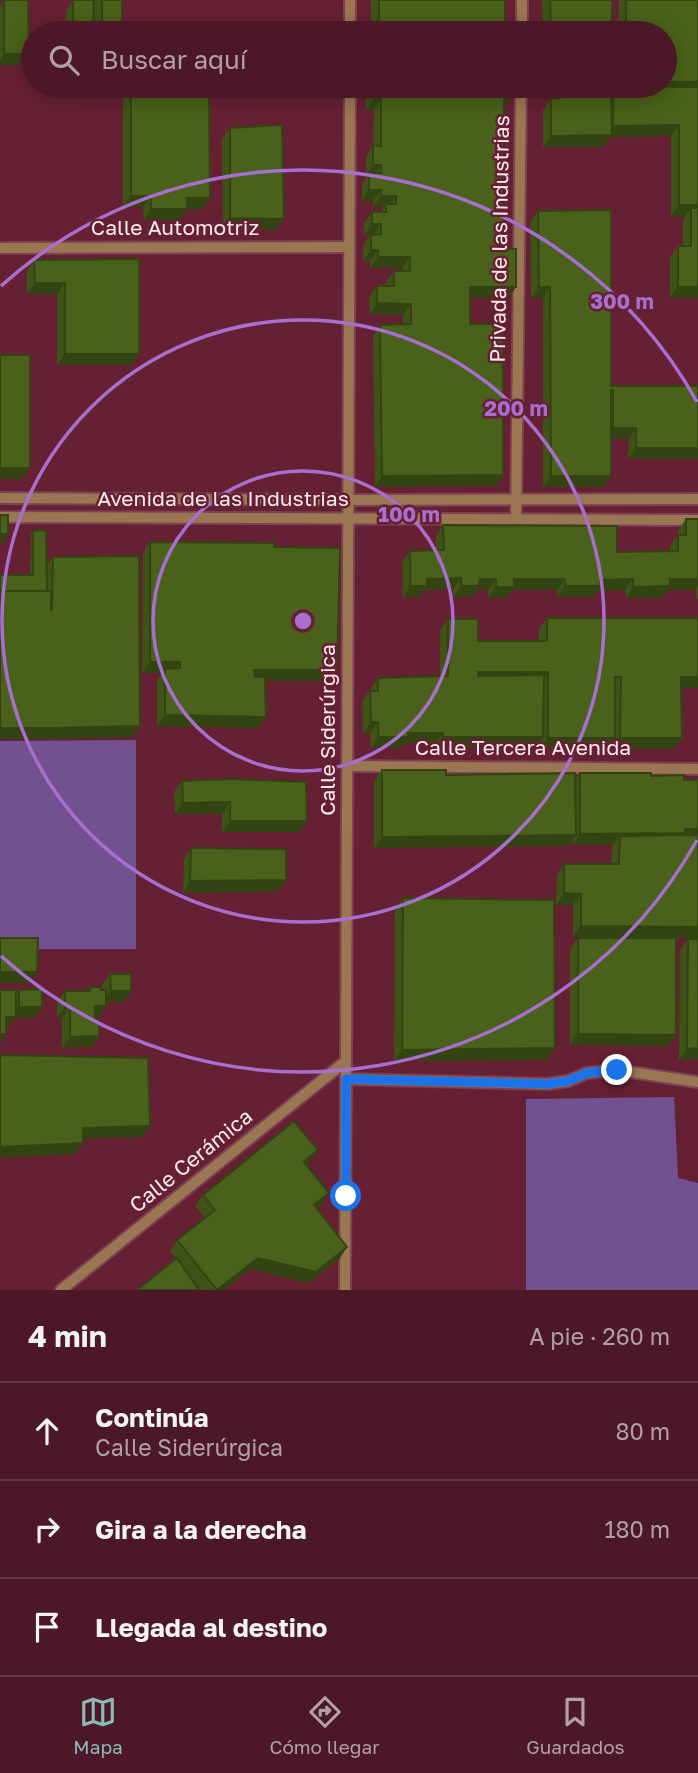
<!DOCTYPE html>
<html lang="es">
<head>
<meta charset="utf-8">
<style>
  :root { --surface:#4c1827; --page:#562533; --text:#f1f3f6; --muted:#b2a0a7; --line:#633744; --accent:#8bbbb9 }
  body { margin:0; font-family:"Golos Text",sans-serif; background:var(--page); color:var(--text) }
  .stop { position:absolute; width:21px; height:21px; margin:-16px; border:5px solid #1a73e8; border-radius:50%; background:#fff }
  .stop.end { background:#1a73e8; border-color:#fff; box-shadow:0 2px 7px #0008 }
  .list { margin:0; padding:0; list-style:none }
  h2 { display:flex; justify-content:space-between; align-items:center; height:91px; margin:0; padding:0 28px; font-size:30px }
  h2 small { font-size:23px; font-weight:400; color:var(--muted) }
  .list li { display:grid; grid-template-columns:46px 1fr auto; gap:21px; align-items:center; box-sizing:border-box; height:98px; padding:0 28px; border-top:2px solid var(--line) }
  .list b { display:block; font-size:26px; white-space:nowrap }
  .list p { margin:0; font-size:23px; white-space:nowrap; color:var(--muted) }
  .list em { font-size:23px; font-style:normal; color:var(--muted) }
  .icon { flex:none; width:38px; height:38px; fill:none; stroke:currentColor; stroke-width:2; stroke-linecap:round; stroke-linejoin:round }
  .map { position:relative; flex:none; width:698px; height:1290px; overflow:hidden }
  .search { position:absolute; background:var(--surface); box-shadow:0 4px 18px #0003; left:21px; right:21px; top:21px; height:77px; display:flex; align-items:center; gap:18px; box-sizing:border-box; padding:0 24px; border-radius:38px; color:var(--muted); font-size:26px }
  .sheet { height:385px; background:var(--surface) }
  nav { display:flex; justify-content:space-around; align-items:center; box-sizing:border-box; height:98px; border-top:2px solid var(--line); background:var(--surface); font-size:19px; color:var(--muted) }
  nav a { display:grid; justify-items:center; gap:4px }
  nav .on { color:var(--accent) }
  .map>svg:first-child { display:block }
  .green { fill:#715190 }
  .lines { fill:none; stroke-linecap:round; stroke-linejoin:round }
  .minor-casing { stroke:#7e4052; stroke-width:14 }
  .minor { stroke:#9a7752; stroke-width:10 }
  .wall { fill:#3f5316 }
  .shaded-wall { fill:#334412 }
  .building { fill:#49611a; stroke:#334412; stroke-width:2 }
  .route { stroke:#1a73e8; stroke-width:9 }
  .ring { fill:none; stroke:#a86fcf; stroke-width:3.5 }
  .labels { text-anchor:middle; stroke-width:5; stroke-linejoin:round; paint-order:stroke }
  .street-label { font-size:21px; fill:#fdebed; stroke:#662034 }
  .centre { fill:#a86fcf; stroke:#662034; stroke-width:3.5 }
  .ring-label { font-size:21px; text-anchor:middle; font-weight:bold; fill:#a86fcf; stroke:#662034; stroke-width:5; stroke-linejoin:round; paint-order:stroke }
</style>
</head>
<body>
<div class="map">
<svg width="698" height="1290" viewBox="0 0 698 1290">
  <rect width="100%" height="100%" fill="#662034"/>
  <g class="green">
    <path d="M136 740V949H0V741Z"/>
    <path d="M674 1097 678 1178 698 1183V1290H526V1099Z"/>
  </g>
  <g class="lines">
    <defs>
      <g id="minor">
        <path d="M350 33V0"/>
        <path d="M522 33V0"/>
        <path d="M0 248 349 247"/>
        <path d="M0 498 348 500 698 499"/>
        <path d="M0 517 698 520"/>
        <path d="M516 518 521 86"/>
        <path d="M348 766 698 769"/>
        <path d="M346 1079 548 1084 568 1081 587 1073 617 1070 698 1082"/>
        <path d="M61 1290 346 1061"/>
        <path d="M345 1290 350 86"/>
      </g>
    </defs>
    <use href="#minor" class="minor-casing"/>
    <use href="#minor" class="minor"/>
  </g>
  <g class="wall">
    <path d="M4 0 21 65H0V6Z"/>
    <path d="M73 0 93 26 88 33H65L66 11Z"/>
    <rect x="94" y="0" width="28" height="33"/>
    <path d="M371 0H505V23L510 33H371Z"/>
    <path d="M542 0H612V33H543Z"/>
    <path d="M619 0H698V298H670V258L678 246H683V219L685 216H671V136L610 137 604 147H543V110L551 99H553V95L559 86H594L595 90 611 91 614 86H665V33H618Z"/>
    <path d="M123 86H209L210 198 202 209H187L179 220H144L143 207H123Z"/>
    <path d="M366 86H510V99L503 108V248L516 287 508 298H470V324L503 475 495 486 375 487 373 336 380 325 403 324V315L370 314 369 297 377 286H386V282L394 271H402V268H370V261H363V246L370 235H364V223L372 212H381L384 207H373V201H362V185L368 176H366V157L373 145 374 110H366Z"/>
    <path d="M230 128 284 219 276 230 223 229 222 139Z"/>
    <path d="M538 211 611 386H698L628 459 629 439H611L603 487H543V298H531L530 222Z"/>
    <path d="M139 259V354L131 365H57V294H27V271L34 260Z"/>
    <path d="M686 519H698V599H696V590H668L662 598H626L625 590 597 591 593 597H557V590H512L506 598H488V590H476L471 597H453V589L424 590 420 597H403L402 562 410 551 436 550V536L443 525 617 552 670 551V546L678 535V530Z"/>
    <path d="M33 531 46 566 53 557 132 737 44 739 30 575 31 534Z"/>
    <path d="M150 542 274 547 337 670 329 681H265L266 717 258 728 157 726V680L162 673H142L143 553Z"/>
    <path d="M547 618 698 688H681L674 749H613V742L608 749H540V741L535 748H435V744H403L400 748H371L370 733 363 734 362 702 378 678 440 676V630L448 619 478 641H539V629Z"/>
    <path d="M382 770 446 775 575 779 580 773 651 776 684 780 573 937V905H556L557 875 564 864H611L612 847 613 845H573V840L568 846 374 848V781Z"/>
    <path d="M182 781 299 832H222V814H175L174 792Z"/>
    <path d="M191 848 278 891 183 893 184 859Z"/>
    <path d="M403 898 547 1060 394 1061 395 909Z"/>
    <path d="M578 938 676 1035 668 1046 570 1045V949Z"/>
    <path d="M688 939H698V1059L679 1060 680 950Z"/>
    <path d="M110 974 131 991 124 1002H106L98 1017H95L92 1047 62 1048V1018H57V1002L65 991H87L90 987 102 990V985Z"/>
    <path d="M0 990 16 994 19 990 42 1007 35 1018H15L8 1028H6V1034L0 1043Z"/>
    <path d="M318 1150 310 1161 306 1165 321 1205 317 1208 340 1258 308 1283 250 1269 224 1290H201L170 1251 177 1240 205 1218 195 1206 203 1195Z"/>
  </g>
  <g class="shaded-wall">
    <path d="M73 25 93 26 88 33H68Z"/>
    <path d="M4 54H29L21 65H0V60Z"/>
    <path d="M665 82H698V93L618 92 622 86H665Z"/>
    <path d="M374 99H381L374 110H366Z"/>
    <path d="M504 99H510L502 110Z"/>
    <path d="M679 125 671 136 610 137 604 147H543L551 136 607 135 613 126Z"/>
    <path d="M373 165H381L373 176 369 173 368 176H366Z"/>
    <path d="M369 190H381L373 201H362Z"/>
    <path d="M131 196H151L143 207H123Z"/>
    <path d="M381 196H396L388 207 386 204 384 207H373Z"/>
    <path d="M187 198H210L202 209H180Z"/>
    <path d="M679 205H698V216L691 208 685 216H671Z"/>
    <path d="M151 209H187L179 220H144Z"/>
    <path d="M230 218 284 219 276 230 223 229Z"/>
    <path d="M372 224H381L373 235H364Z"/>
    <path d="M371 250H378L370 261H363Z"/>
    <path d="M378 257H410L402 268H370Z"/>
    <path d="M35 283H65L57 294H27Z"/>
    <path d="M470 287H516L508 298H462Z"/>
    <path d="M539 287H550L543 298H531Z"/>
    <path d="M678 287H698V298H670Z"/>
    <path d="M377 303 411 304 403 315 370 314Z"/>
    <path d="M65 354H139L131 365H57Z"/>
    <path d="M613 428H636L629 439H605Z"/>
    <path d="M636 448H698V459H628Z"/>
    <path d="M0 468H30L22 479H0Z"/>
    <path d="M503 475 495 486 375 487 382 476Z"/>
    <path d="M551 476H611L603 487H543Z"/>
    <path d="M0 534H8L0 546Z"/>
    <path d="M461 578 453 589 424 590 420 597H403L410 586 427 579Z"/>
    <path d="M480 579H496L488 590H476L471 597H453L461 586Z"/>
    <path d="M514 579H565L557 590H512L506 598H488L496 587Z"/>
    <path d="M633 579 625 590 597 591 593 597H557L565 586 600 580Z"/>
    <path d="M670 579H698V586L696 590H668L662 598H626L633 587Z"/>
    <path d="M150 662H180L173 673 165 669 162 673H142Z"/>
    <path d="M254 670H337L329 681H247Z"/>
    <path d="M478 672H548L540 683H470Z"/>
    <path d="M681 677H698V688H674Z"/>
    <path d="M165 715 266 717 258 728 157 726Z"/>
    <path d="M371 722H378L370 733 363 734Z"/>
    <path d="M140 726 132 737 44 739H0V728Z"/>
    <path d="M408 733H443L435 744H403L400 748H371L378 737Z"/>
    <path d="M443 737H543L535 748H435Z"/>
    <path d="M548 738H615L608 749H540Z"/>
    <path d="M620 738H682L674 749H613Z"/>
    <path d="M230 802 222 814H175L183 803Z"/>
    <path d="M230 821H307L299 832H222Z"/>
    <path d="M685 829H698V840L620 836 613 845H573L580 834Z"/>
    <path d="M576 835 568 846 374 848 382 837Z"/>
    <path d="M286 880 278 891 183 893 190 881Z"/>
    <path d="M564 893 581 894 573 905H556Z"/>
    <path d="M581 926 698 927V938L573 937Z"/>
    <path d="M0 972H37L30 983H0Z"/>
    <path d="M111 991H131L124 1002H103Z"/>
    <path d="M95 1006H106L98 1017H87Z"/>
    <path d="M19 1007H42L35 1018H15L8 1028H0L6 1017H12Z"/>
    <path d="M65 1007H70L62 1018H57Z"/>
    <path d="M0 1034H6L0 1043Z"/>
    <path d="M578 1034 676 1035 668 1046 570 1045Z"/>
    <path d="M99 1036 92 1047 62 1048 70 1037Z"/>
    <path d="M555 1048 547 1060 394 1061 402 1050Z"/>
    <path d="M698 1048V1059L679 1060 687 1049Z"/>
    <path d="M150 1126 142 1137 75 1139 83 1128Z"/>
    <path d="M83 1143 75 1154 0 1158V1147Z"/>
    <path d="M318 1150 310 1161 296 1173 304 1162Z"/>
    <path d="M329 1193 321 1205 307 1216 314 1205Z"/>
    <path d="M347 1247 340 1258 308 1283 250 1269 224 1290H218L258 1258Z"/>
  </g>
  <g class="building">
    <path d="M4 0H28L29 54H4Z"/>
    <path d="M73 0H94L93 26 73 25Z"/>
    <rect x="102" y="0" width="20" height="33"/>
    <path d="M379 0H505V23H510V33H379Z"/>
    <path d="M550 0H612V33H551Z"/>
    <path d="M626 0H698V82H665V33H626Z"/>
    <path d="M131 86H209L210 198H187V209H151V196H131Z"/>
    <path d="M374 86H510V99H504L503 248 516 249V287H470V324H503V475L382 476 380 325 411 324V304L377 303V286H394V271H410V257H378V250H371V235L381 234V224H372V212H386V204H396V196H381V190H369V173H381V165H373V145L381 146V99H374Z"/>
    <path d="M560 86H594L595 90H611L612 135 551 136V99L560 98Z"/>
    <path d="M614 86 698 87V205H679V125L613 126Z"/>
    <path d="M282 125 284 219 230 218V128Z"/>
    <path d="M691 208H698V287H678V246H691Z"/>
    <path d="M611 210V386H698V448H636V428H613V390H611V476H551L550 287H539L538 211Z"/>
    <path d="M139 259V354H65V283H35L34 260Z"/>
    <rect x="0" y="355" width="30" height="113"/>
    <rect x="0" y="515" width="8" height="19"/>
    <path d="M686 519H698V579H670V586L633 587V579L600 580V586H565V579H514V587H496V579H480L479 586H461V578L427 579V586H410V551L444 550 443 525 617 526V552L678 551V535H686Z"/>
    <path d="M46 530 47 591H0V575H33V531Z"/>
    <path d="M150 542 274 543V547L340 548 337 670H254L255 677H265L266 717 165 715V669L180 668V662H150Z"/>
    <path d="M139 556 140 726 52 728H0V591H51V610H52L53 557Z"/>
    <path d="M547 618H698V677H681L682 738H620L621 677H615V738H548V672H478V676L544 675 543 737H443V733H408V737H378V722H371L370 691H378V678L448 676V619H478V641H547Z"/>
    <path d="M382 770H446V775L575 773 576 835 382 837Z"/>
    <path d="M580 773H651V776L684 775V780H698V829H685V833L580 834Z"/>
    <path d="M230 779 306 782 307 821H230V802L183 803 182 781Z"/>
    <path d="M698 835V927L581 926V894L564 893V864H619L620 836Z"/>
    <path d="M191 848 286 849V880L190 881Z"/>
    <path d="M403 898 554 900 555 1048 402 1050Z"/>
    <path d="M0 938H38L37 972H0Z"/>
    <path d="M578 938H676V1035L578 1034Z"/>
    <path d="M688 939H698V1048L687 1049Z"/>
    <path d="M110 974H131V991H111Z"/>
    <path d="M90 987H100L101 990H106V1006H95V1019H99V1036L70 1037V1007H65V991H90Z"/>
    <path d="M42 989V1007H19V990Z"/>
    <path d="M0 990H16V1017H6V1034H0Z"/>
    <path d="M0 1055 148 1058 150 1126 83 1128V1143L0 1147Z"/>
    <path d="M294 1121 318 1150 304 1162 329 1193 314 1205 347 1247 316 1272 258 1258 217 1290 177 1240 215 1210 203 1195Z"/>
    <path d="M177 1258 199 1290H137Z"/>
  </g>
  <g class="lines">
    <path class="route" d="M346 1196V1079L548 1084 568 1081 587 1073 617 1070"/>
  </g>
  <g class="ring">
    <circle cx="303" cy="621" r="150"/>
    <circle cx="303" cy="621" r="301"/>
    <path d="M697 840A451 451 0 0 1 1 956M1 286A451 451 0 0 1 697 402"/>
  </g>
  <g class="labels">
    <g class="street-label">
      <text x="175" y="235">Calle Automotriz</text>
      <text transform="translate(500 239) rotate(-89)" y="7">Privada de las Industrias</text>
      <text x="223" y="506">Avenida de las Industrias</text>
      <text transform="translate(328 730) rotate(-90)" y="7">Calle Siderúrgica</text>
      <text x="523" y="755">Calle Tercera Avenida</text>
      <text transform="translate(191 1161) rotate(-39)" y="7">Calle Cerámica</text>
    </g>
  </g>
  <circle cx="303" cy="621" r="10" class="centre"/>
  <g class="ring-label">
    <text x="622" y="309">300 m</text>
    <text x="516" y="416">200 m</text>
    <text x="409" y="522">100 m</text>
  </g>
</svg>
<div class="stop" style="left:346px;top:1196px"></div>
<div class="stop end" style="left:617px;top:1070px"></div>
<div class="search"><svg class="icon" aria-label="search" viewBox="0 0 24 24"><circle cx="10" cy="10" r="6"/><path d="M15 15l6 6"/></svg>Buscar aquí</div>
</div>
<section class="sheet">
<h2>4 min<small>A pie · 260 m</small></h2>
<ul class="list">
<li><svg class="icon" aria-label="ahead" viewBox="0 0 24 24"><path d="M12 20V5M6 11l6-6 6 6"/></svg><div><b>Continúa</b><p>Calle Siderúrgica</p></div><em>80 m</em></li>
<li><svg class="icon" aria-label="right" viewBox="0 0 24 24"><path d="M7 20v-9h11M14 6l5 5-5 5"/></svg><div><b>Gira a la derecha</b></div><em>180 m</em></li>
<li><svg class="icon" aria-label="arrive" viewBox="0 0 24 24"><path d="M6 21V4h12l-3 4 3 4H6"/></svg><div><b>Llegada al destino</b></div></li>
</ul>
</section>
<nav>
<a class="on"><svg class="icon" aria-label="map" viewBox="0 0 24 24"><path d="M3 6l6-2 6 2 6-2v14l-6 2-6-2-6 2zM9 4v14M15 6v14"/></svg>Mapa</a>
<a><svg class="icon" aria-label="directions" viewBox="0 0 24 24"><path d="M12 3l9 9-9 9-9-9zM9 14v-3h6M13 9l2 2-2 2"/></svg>Cómo llegar</a>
<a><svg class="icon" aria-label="saved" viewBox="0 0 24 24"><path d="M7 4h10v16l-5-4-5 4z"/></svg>Guardados</a>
</nav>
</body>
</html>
